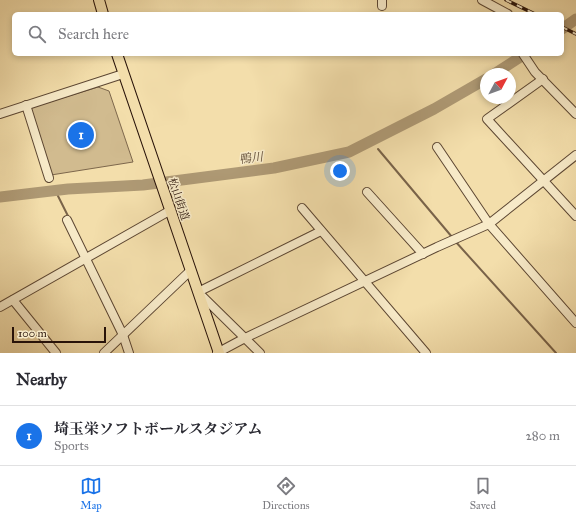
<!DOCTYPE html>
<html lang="en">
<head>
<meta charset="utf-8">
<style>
  :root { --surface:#fff; --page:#f7f7f7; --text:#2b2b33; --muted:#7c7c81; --line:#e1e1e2; --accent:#1a73e8 }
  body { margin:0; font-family:"IM FELL Great Primer","Noto Serif JP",serif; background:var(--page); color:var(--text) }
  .compass { position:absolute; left:480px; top:68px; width:36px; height:36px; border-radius:50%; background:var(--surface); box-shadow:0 2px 6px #0003; rotate:49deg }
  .scale { position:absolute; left:12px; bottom:10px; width:94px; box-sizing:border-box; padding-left:4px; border:2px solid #291309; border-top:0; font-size:11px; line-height:14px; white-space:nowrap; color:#291309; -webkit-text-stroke:3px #f7eac8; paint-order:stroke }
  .you { position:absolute; left:340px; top:171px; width:14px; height:14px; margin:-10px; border:3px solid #fff; border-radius:50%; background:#1a73e8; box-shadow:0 0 0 6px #1a73e833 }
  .badge { display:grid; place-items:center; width:26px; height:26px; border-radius:50%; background:var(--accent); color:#fff; font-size:13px; font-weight:700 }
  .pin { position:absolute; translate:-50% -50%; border:2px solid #fff; box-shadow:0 1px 4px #0006 }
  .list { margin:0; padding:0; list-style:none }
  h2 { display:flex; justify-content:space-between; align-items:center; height:52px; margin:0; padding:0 16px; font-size:17px }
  h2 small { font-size:13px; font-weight:400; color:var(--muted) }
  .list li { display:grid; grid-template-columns:26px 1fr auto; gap:12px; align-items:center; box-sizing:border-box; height:60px; padding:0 16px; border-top:1px solid var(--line) }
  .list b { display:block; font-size:15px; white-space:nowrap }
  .list p { margin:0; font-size:13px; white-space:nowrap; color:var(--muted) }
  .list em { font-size:13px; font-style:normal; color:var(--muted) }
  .icon { flex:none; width:22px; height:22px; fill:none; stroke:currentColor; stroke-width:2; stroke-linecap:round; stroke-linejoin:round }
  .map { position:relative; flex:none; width:576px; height:353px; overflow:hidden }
  .search { position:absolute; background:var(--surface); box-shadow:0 2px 6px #0003; left:12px; right:12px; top:12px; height:44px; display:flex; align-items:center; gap:10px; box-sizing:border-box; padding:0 14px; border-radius:6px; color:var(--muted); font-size:15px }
  .sheet { height:112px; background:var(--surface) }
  nav { display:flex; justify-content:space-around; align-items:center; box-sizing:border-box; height:56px; border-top:1px solid var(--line); background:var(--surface); font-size:11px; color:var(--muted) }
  nav a { display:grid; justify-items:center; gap:2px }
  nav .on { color:var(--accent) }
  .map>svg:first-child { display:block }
  .green { fill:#d1bb8f; stroke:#7d674c }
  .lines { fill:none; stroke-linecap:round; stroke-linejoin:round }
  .stream { stroke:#796349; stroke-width:2 }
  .river { stroke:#ae9974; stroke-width:11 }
  .minor-casing { stroke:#5c4632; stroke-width:10 }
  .major-casing { stroke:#291309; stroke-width:12 }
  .minor { stroke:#f7eac8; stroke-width:8 }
  .major { stroke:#f3deab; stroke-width:10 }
  .rail-casing { stroke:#291309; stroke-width:3.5 }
  .rail { stroke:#f7eac8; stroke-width:2; stroke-dasharray:6; stroke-linecap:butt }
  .labels { text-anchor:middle; stroke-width:3; stroke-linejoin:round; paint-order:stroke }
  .street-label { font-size:11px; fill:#291309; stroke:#f7eac8 }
  .water-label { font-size:12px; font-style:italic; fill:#5e4934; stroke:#f7eac8 }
</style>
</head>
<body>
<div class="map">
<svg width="576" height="353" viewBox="0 0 576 353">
  <rect width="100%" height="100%" fill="#f3deab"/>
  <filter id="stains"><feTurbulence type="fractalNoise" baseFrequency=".005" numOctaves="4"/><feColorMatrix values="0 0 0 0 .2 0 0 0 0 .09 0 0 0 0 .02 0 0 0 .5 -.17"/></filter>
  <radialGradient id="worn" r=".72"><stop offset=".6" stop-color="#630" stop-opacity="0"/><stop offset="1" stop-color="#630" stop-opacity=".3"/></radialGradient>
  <path class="green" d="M98 87 109 91 133 162 51 175 30 108Z"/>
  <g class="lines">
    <g class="stream">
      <path d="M378 149 452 237"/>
      <path d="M55 190 69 218"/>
      <path d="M455 241 556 353"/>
    </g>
    <g class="river">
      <path d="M562 29 576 19"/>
      <path d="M494 74 525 54"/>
      <path d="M0 197 68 189 143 185 274 168 349 152 434 109 486 79"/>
    </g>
    <defs>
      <g id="minor">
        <path d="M382 0V6"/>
        <path d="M482 0 508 14"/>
        <path d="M523 54 535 72 576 114"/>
        <path d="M543 79 487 119 576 216"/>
        <path d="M26 105 49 178"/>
        <path d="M0 114 123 74"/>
        <path d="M437 147 489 224 576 323"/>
        <path d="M367 192 423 254"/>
        <path d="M302 208 426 353"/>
        <path d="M67 220 123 335 129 353"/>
        <path d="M13 300 56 353"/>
        <path d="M0 307 171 210"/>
        <path d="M104 353 190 271"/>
        <path d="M217 353 245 338 437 247 489 224 576 155"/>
        <path d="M260 353 198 292 321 231"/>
      </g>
      <g id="major">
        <path d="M99 0 103 14"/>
        <path d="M117 54 219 353"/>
      </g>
    </defs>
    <use href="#minor" class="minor-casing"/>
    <use href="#major" class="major-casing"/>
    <use href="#minor" class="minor"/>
    <use href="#major" class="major"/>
    <defs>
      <g id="rail">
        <path d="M506 0 535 14"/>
        <path d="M562 27 576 34"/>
      </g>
    </defs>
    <use href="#rail" class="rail-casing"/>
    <use href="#rail" class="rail"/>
  </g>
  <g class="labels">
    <g class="street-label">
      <text transform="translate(179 199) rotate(71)" y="4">松山街道</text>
    </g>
    <g class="water-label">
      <text transform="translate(251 158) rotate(-7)" y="4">鴨川</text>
    </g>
  </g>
  <rect width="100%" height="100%" filter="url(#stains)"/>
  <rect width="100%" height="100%" fill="url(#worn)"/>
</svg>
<svg class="compass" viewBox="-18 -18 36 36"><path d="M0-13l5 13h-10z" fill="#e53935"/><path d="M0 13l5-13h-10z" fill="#7c7c81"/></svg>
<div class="scale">100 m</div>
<div class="you"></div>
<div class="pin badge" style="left:81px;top:135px">1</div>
<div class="search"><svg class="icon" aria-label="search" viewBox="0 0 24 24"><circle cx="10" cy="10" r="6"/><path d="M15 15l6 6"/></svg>Search here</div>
</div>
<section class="sheet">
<h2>Nearby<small></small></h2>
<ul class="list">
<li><span class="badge">1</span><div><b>埼玉栄ソフトボールスタジアム</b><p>Sports</p></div><em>280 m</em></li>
</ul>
</section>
<nav>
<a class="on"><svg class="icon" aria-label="map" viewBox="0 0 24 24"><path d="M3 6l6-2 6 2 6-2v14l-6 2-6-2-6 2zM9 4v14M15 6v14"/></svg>Map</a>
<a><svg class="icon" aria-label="directions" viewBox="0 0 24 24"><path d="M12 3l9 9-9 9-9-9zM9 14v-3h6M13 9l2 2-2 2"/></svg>Directions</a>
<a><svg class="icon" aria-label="saved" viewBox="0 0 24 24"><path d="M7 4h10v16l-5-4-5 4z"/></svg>Saved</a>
</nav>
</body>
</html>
